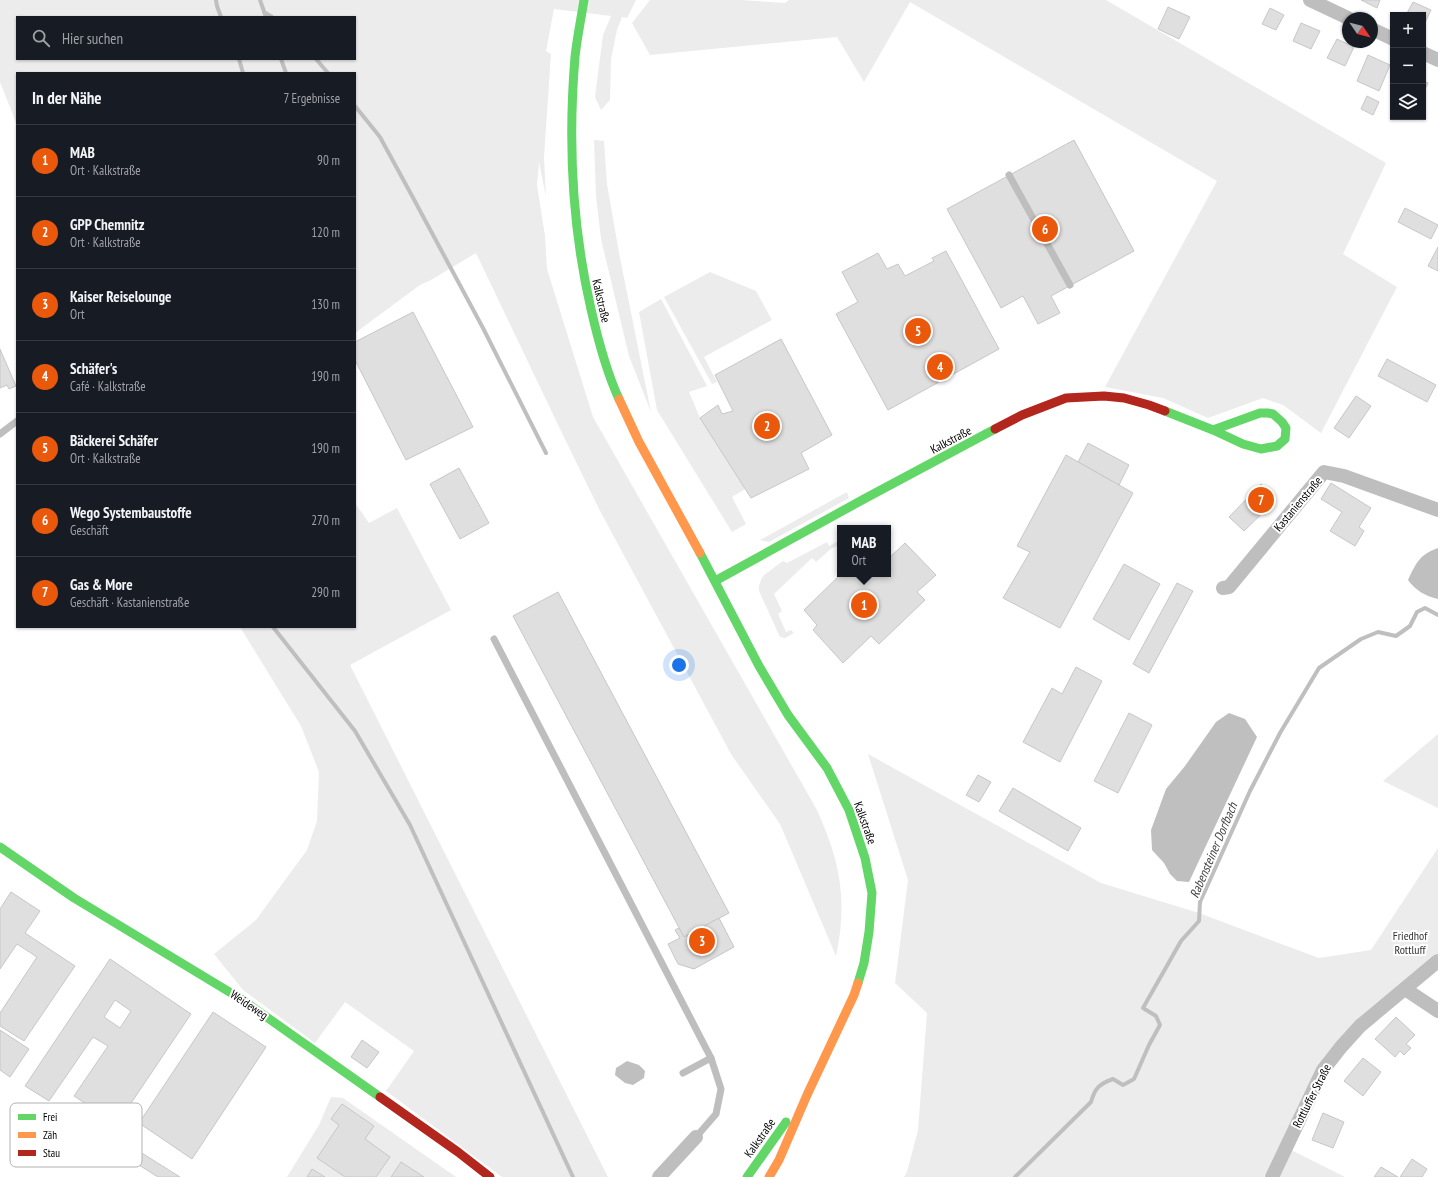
<!DOCTYPE html>
<html lang="de">
<head>
<meta charset="utf-8">
<style>
  :root { --surface:#171b24; --page:#242831; --text:#f1f3f6; --muted:#9ea1a6; --line:#363941; --accent:#ea580c }
  body { margin:0; font-family:"PT Sans Narrow",sans-serif; background:var(--page); color:var(--text) }
  .controls { position:absolute; right:12px; top:12px; display:grid; overflow:hidden; border-radius:0px; box-shadow:0 1px 3px #0004 }
  .controls button { width:36px; height:36px; display:grid; place-items:center; padding:0; border:0; border-bottom:1px solid var(--line); background:var(--surface); color:var(--text); font:20px sans-serif }
  .compass { position:absolute; left:1342px; top:12px; width:36px; height:36px; border-radius:50%; background:var(--surface); box-shadow:0 1px 3px #0004; rotate:125deg }
  .you { position:absolute; left:679px; top:665px; width:14px; height:14px; margin:-10px; border:3px solid #fff; border-radius:50%; background:#1a73e8; box-shadow:0 0 0 6px #1a73e833 }
  .badge { display:grid; place-items:center; width:26px; height:26px; border-radius:50%; background:var(--accent); color:#fff; font-size:13px; font-weight:700 }
  .pin { position:absolute; translate:-50% -50%; border:2px solid #fff; box-shadow:0 1px 4px #0006 }
  .popup { position:absolute; left:837px; top:525px; width:54px; height:52px; box-sizing:border-box; display:grid; place-content:center; border-radius:0px; background:var(--surface); filter:drop-shadow(0 1px 3px #0005); font-size:13px; white-space:nowrap; color:var(--muted) }
  .popup b { font-size:15px; color:var(--text) }
  .popup::after { content:''; position:absolute; left:50%; top:100%; margin-left:-8px; border:8px solid transparent; border-top-color:var(--surface) }
  .list { margin:0; padding:0; list-style:none }
  h2 { display:flex; justify-content:space-between; align-items:center; height:52px; margin:0; padding:0 16px; font-size:17px }
  h2 small { font-size:13px; font-weight:400; color:var(--muted) }
  .list li { display:grid; grid-template-columns:26px 1fr auto; gap:12px; align-items:center; box-sizing:border-box; height:72px; padding:0 16px; border-top:1px solid var(--line) }
  .list b { display:block; font-size:15px; white-space:nowrap }
  .list p { margin:0; font-size:13px; white-space:nowrap; color:var(--muted) }
  .list em { font-size:13px; font-style:normal; color:var(--muted) }
  .icon { flex:none; width:22px; height:22px; fill:none; stroke:currentColor; stroke-width:2; stroke-linecap:round; stroke-linejoin:round }
  .map { position:relative; flex:none; width:1438px; height:1177px; overflow:hidden }
  .search { position:absolute; background:var(--surface); box-shadow:0 1px 3px #0004; left:16px; top:16px; width:340px; height:44px; display:flex; align-items:center; gap:10px; box-sizing:border-box; padding:0 14px; border-radius:0px; color:var(--muted); font-size:15px }
  .panel { position:absolute; background:var(--surface); box-shadow:0 1px 3px #0004; left:16px; top:72px; width:340px; height:556px; border-radius:0px }
  .map>svg:first-child { display:block }
  .green { fill:#ececec; fill-rule:evenodd }
  .water { fill:#bfbfbf }
  .lines { fill:none; stroke-linecap:round; stroke-linejoin:round }
  .stream { stroke:#bfbfbf; stroke-width:4 }
  .building { fill:#dfdfdf; stroke:#c7c7c7; fill-rule:evenodd }
  .lane { stroke:#bebebe; stroke-width:7 }
  .street { stroke:#bebebe; stroke-width:14 }
  .fast { stroke:#63d668; stroke-width:9 }
  .slow { stroke:#ff974d; stroke-width:9 }
  .jam { stroke:#b3261e; stroke-width:9 }
  .labels { text-anchor:middle; stroke-width:4; stroke-linejoin:round; paint-order:stroke }
  .street-label { font-size:12px; fill:#000; stroke:#fff }
  .park-label { font-size:12px; fill:#333; stroke:#fff }
  .water-label { font-size:13px; font-style:italic; fill:#444; stroke:#fff }
  .key { fill:#fff; stroke:#b2b2b2; stroke-width:1 }
  .key-label { font-size:11px; fill:#000 }
</style>
</head>
<body>
<div class="map">
<svg width="1438" height="1177" viewBox="0 0 1438 1177">
  <rect width="100%" height="100%" fill="#fff"/>
  <g class="green">
    <path d="M0 0H636L627 18 622 17 617 30 611 59 610 100 601 110 595 97 603 35 611 16 554 9 546 51 551 54 544 157 546 197 539 162 537 185 545 236 547 269 593 417 817 810C840 861 848 900 836 956L780 824 731 754 599 509 561 431 476 253 431 280 420 285 355 333V73H17V125L0 82ZM17 17H355V59H17Z"/>
    <path d="M650 0H741L785 3 789 0H1106L1386 163 1343 254 1397 287 1321 433 1283 405 1263 398 1208 418 1163 398 1105 387 1217 181 910 2 864 82 837 37 650 55 632 23Z"/>
    <path d="M594 140 604 141 607 184 619 253 651 412 629 356 601 239 596 196Z"/>
    <path d="M710 272 756 291 772 320 704 357 717 382 712 384 664 297Z"/>
    <path d="M661 299 707 386 689 392 700 418 745 489 732 497 746 524 732 532 657 410 639 312Z"/>
    <path d="M847 492 849 498 769 542 760 540Z"/>
    <path d="M355 503 369 523 397 508 451 610 350 665 608 1177H502L386 1091 414 1051 345 1002 315 1043 243 990 214 954 256 920 307 850 317 821 319 772 301 726 240 627H355Z"/>
    <path d="M840 540V545L832 548 816 562 812 558 774 594 782 611 778 614 786 632 791 630 794 633 785 638 780 637 759 591V586L761 580 764 575 783 561 787 563 827 542 829 546Z"/>
    <path d="M1438 734V808L1383 781Z"/>
    <path d="M868 754 1101 883 1199 913 1319 958 1371 950 1438 848V958L1318 1069 1264 1177H904L907 1172 918 1130 927 1013 895 983 908 880Z"/>
    <path d="M331 1097 343 1098 456 1177H287L319 1125Z"/>
    <path d="M1289 1149 1345 1177H1279Z"/>
  </g>
  <g class="water">
    <path d="M1438 548V599C1425 596 1415 590 1408 580 1416 563 1420 554 1438 548Z"/>
    <path d="M1229 713 1245 719 1257 737 1189 882 1177 881 1170 874 1164 863 1152 850 1151 830 1166 789 1185 766 1216 722Z"/>
    <path d="M627 1061 639 1065 645 1071 644 1078 633 1085 625 1083 615 1075 616 1068Z"/>
  </g>
  <g class="lines">
    <g class="stream">
      <path d="M216 0 217 6 221 17"/>
      <path d="M260 0 266 17"/>
      <path d="M264 12 272 17"/>
      <path d="M239 59 243 73"/>
      <path d="M281 59 286 73"/>
      <path d="M316 59 328 73"/>
      <path d="M355 106 380 137 411 194 483 328 546 453"/>
      <path d="M273 627 355 731 410 825 573 1177"/>
      <path d="M1015 1177 1091 1102C1095 1088 1099 1084 1113 1079L1123 1085 1134 1079 1149 1045 1160 1025 1156 1016 1143 1008 1181 941 1199 921 1200 902 1250 791 1280 733 1319 668 1361 639 1378 632 1396 636 1410 626 1417 612 1425 608 1438 615"/>
    </g>
  </g>
  <g class="building">
    <path d="M1361 0H1380L1377 8Z"/>
    <path d="M1413 2 1431 10 1423 27V15H1406Z"/>
    <path d="M1168 7 1190 17 1179 39 1158 29Z"/>
    <path d="M1270 8 1284 15 1276 30 1262 24Z"/>
    <path d="M1301 23 1320 31 1311 49 1293 41Z"/>
    <path d="M1337 39 1354 47 1345 66 1327 58Z"/>
    <path d="M1368 55 1390 65 1379 91 1357 81Z"/>
    <path d="M1423 81 1428 83 1423 93Z"/>
    <path d="M1367 96 1379 102 1373 115 1361 109Z"/>
    <path d="M1074 140 1134 251 1051 296 1060 313 1038 324 1023 296 1001 308 947 209Z"/>
    <path d="M1405 208 1438 225 1431 239 1398 222Z"/>
    <path d="M1438 247V271L1428 266Z"/>
    <path d="M946 251 999 349 888 410 836 314 858 302 842 272 878 253 887 269 898 264 905 276 934 261 932 258Z"/>
    <path d="M413 312 473 427 406 460 355 360V342Z"/>
    <path d="M781 339 832 435 801 453 809 469 751 498 700 418 718 405 722 414 733 411 715 375Z"/>
    <path d="M0 349 16 386 9 389 7 385 0 388Z"/>
    <path d="M1387 359 1436 385 1427 402 1378 376Z"/>
    <path d="M1356 396 1371 406 1349 438 1334 428Z"/>
    <path d="M1088 443 1129 465 1119 485 1078 462Z"/>
    <path d="M1066 455 1133 493 1060 628 1003 598 1030 552 1017 546Z"/>
    <path d="M459 468 489 523 460 539 430 484Z"/>
    <path d="M1331 483 1371 508 1359 527 1364 531 1355 546 1330 531 1342 512 1321 499Z"/>
    <path d="M1261 484 1276 500 1244 531 1229 517Z"/>
    <path d="M905 543 936 575 917 592 925 600 879 644 871 636 843 663 813 630 817 625 804 610 841 574H888V559Z"/>
    <path d="M1124 564 1160 584 1129 640 1093 619Z"/>
    <path d="M1177 583 1193 591 1149 673 1133 664Z"/>
    <path d="M558 592 729 913 684 937 513 616Z"/>
    <path d="M1076 667 1102 681 1060 762 1023 742 1052 688 1062 694Z"/>
    <path d="M1129 713 1152 725 1118 793 1094 781Z"/>
    <path d="M978 775 991 782 979 802 966 795Z"/>
    <path d="M1013 788 1081 828 1068 851 999 811Z"/>
    <path d="M11 892 40 911 25 933 75 966 24 1041 0 1026V1013L37 957 17 944 0 969V909Z"/>
    <path d="M719 918 734 947 694 969 678 964 668 944 680 938 675 930 679 928 684 937Z"/>
    <path d="M110 959 191 1014 117 1124 74 1096 108 1046 93 1037 49 1101 25 1086ZM115 1000 131 1011 120 1028 104 1017Z"/>
    <path d="M213 1012 266 1047 192 1159 139 1123Z"/>
    <path d="M1396 1017 1415 1035 1406 1044 1411 1048 1404 1055 1400 1051 1395 1057 1375 1039Z"/>
    <path d="M0 1030 29 1049 10 1077 0 1070Z"/>
    <path d="M362 1040 379 1052 367 1068 351 1057Z"/>
    <path d="M1363 1058 1381 1072 1363 1096 1344 1081Z"/>
    <path d="M342 1104 374 1126 365 1139 390 1157 376 1177H345L317 1158 339 1125 331 1119Z"/>
    <path d="M1323 1113 1344 1122 1333 1148 1312 1140Z"/>
    <path d="M121 1140 180 1177H158L115 1150Z"/>
    <path d="M1412 1159 1427 1169 1422 1177H1400Z"/>
    <path d="M401 1162 424 1177H391Z"/>
    <path d="M1381 1167 1398 1177H1374Z"/>
    <path d="M312 1169 325 1177H307Z"/>
  </g>
  <g class="lines">
    <g class="lane">
      <path d="M1009 175 1070 285"/>
      <path d="M0 434 17 421"/>
      <path d="M494 639 711 1058 721 1089 716 1114 696 1137"/>
      <path d="M683 1073 711 1058"/>
    </g>
    <g class="street">
      <path d="M1310 0 1348 18"/>
      <path d="M1372 29 1393 39"/>
      <path d="M1423 53 1438 60"/>
      <path d="M1223 588 1229 587 1324 472 1344 476 1438 510"/>
      <path d="M1405 989 1438 1011"/>
      <path d="M659 1177 696 1137"/>
      <path d="M1272 1177 1323 1070 1341 1047 1360 1026 1438 961"/>
    </g>
    <g class="fast">
      <path d="M584 0C581 19 577 38 575 57 568 141 572 227 591 309 598 340 606 371 619 399"/>
      <path d="M1165 411 1213 430 1243 444 1261 449 1277 446 1285 439 1286 428 1282 422 1273 414 1268 413H1260L1213 430"/>
      <path d="M700 553 759 666 788 715 827 768 849 810 865 858 872 893 869 932 864 963 858 983"/>
      <path d="M715 581 864 499 995 429"/>
      <path d="M0 847 74 898 241 999 380 1097"/>
      <path d="M747 1177 786 1122"/>
    </g>
    <g class="slow">
      <path d="M619 399 639 442 700 553"/>
      <path d="M769 1177 779 1160 807 1095 854 995 858 983"/>
    </g>
    <g class="jam">
      <path d="M995 429 1022 415 1066 398 1104 396 1124 398 1149 405 1165 411"/>
      <path d="M380 1097 458 1152 490 1177"/>
    </g>
  </g>
  <g class="labels">
    <g class="street-label">
      <text transform="translate(601 301) rotate(77)" y="4">Kalkstraße</text>
      <text transform="translate(951 440) rotate(-28)" y="4">Kalkstraße</text>
      <text transform="translate(1298 504) rotate(-50)" y="4">Kastanienstraße</text>
      <text transform="translate(865 823) rotate(70)" y="4">Kalkstraße</text>
      <text transform="translate(249 1005) rotate(34)" y="4">Weideweg</text>
      <text transform="translate(1312 1096) rotate(-63)" y="4">Rottluffer Straße</text>
      <text transform="translate(760 1138) rotate(-55)" y="4">Kalkstraße</text>
    </g>
    <g class="park-label">
      <text x="1410" y="940">Friedhof<tspan x="1410" dy="14">Rottluff</tspan></text>
    </g>
    <g class="water-label">
      <text transform="translate(1213 850) rotate(-67)" y="5">Rabensteiner Dorfbach</text>
    </g>
  </g>
  <rect x="10" y="1103" width="132" height="64" rx="6" class="key"/>
  <rect x="18" y="1114" width="18" height="6" fill="#63d668"/>
  <rect x="18" y="1132" width="18" height="6" fill="#ff974d"/>
  <rect x="18" y="1150" width="18" height="6" fill="#b3261e"/>
  <g class="key-label">
    <text x="43" y="1121">Frei</text>
    <text x="43" y="1139">Zäh</text>
    <text x="43" y="1157">Stau</text>
  </g>
</svg>
<div class="controls">
<button>+</button>
<button>−</button>
<button><svg class="icon" aria-label="layers" viewBox="0 0 24 24"><path d="M12 4l9 5-9 5-9-5zM3 14l9 5 9-5"/></svg></button>
</div>
<svg class="compass" viewBox="-18 -18 36 36"><path d="M0-13l5 13h-10z" fill="#e53935"/><path d="M0 13l5-13h-10z" fill="#9ea1a6"/></svg>
<div class="you"></div>
<div class="pin badge" style="left:864px;top:605px">1</div>
<div class="popup"><b>MAB</b>Ort</div>
<div class="pin badge" style="left:767px;top:426px">2</div>
<div class="pin badge" style="left:702px;top:941px">3</div>
<div class="pin badge" style="left:940px;top:367px">4</div>
<div class="pin badge" style="left:918px;top:331px">5</div>
<div class="pin badge" style="left:1045px;top:229px">6</div>
<div class="pin badge" style="left:1261px;top:500px">7</div>
<div class="search"><svg class="icon" aria-label="search" viewBox="0 0 24 24"><circle cx="10" cy="10" r="6"/><path d="M15 15l6 6"/></svg>Hier suchen</div>
<section class="panel">
<h2>In der Nähe<small>7 Ergebnisse</small></h2>
<ul class="list">
<li><span class="badge">1</span><div><b>MAB</b><p>Ort · Kalkstraße</p></div><em>90 m</em></li>
<li><span class="badge">2</span><div><b>GPP Chemnitz</b><p>Ort · Kalkstraße</p></div><em>120 m</em></li>
<li><span class="badge">3</span><div><b>Kaiser Reiselounge</b><p>Ort</p></div><em>130 m</em></li>
<li><span class="badge">4</span><div><b>Schäfer's</b><p>Café · Kalkstraße</p></div><em>190 m</em></li>
<li><span class="badge">5</span><div><b>Bäckerei Schäfer</b><p>Ort · Kalkstraße</p></div><em>190 m</em></li>
<li><span class="badge">6</span><div><b>Wego Systembaustoffe</b><p>Geschäft</p></div><em>270 m</em></li>
<li><span class="badge">7</span><div><b>Gas &amp; More</b><p>Geschäft · Kastanienstraße</p></div><em>290 m</em></li>
</ul>
</section>
</div>
</body>
</html>
